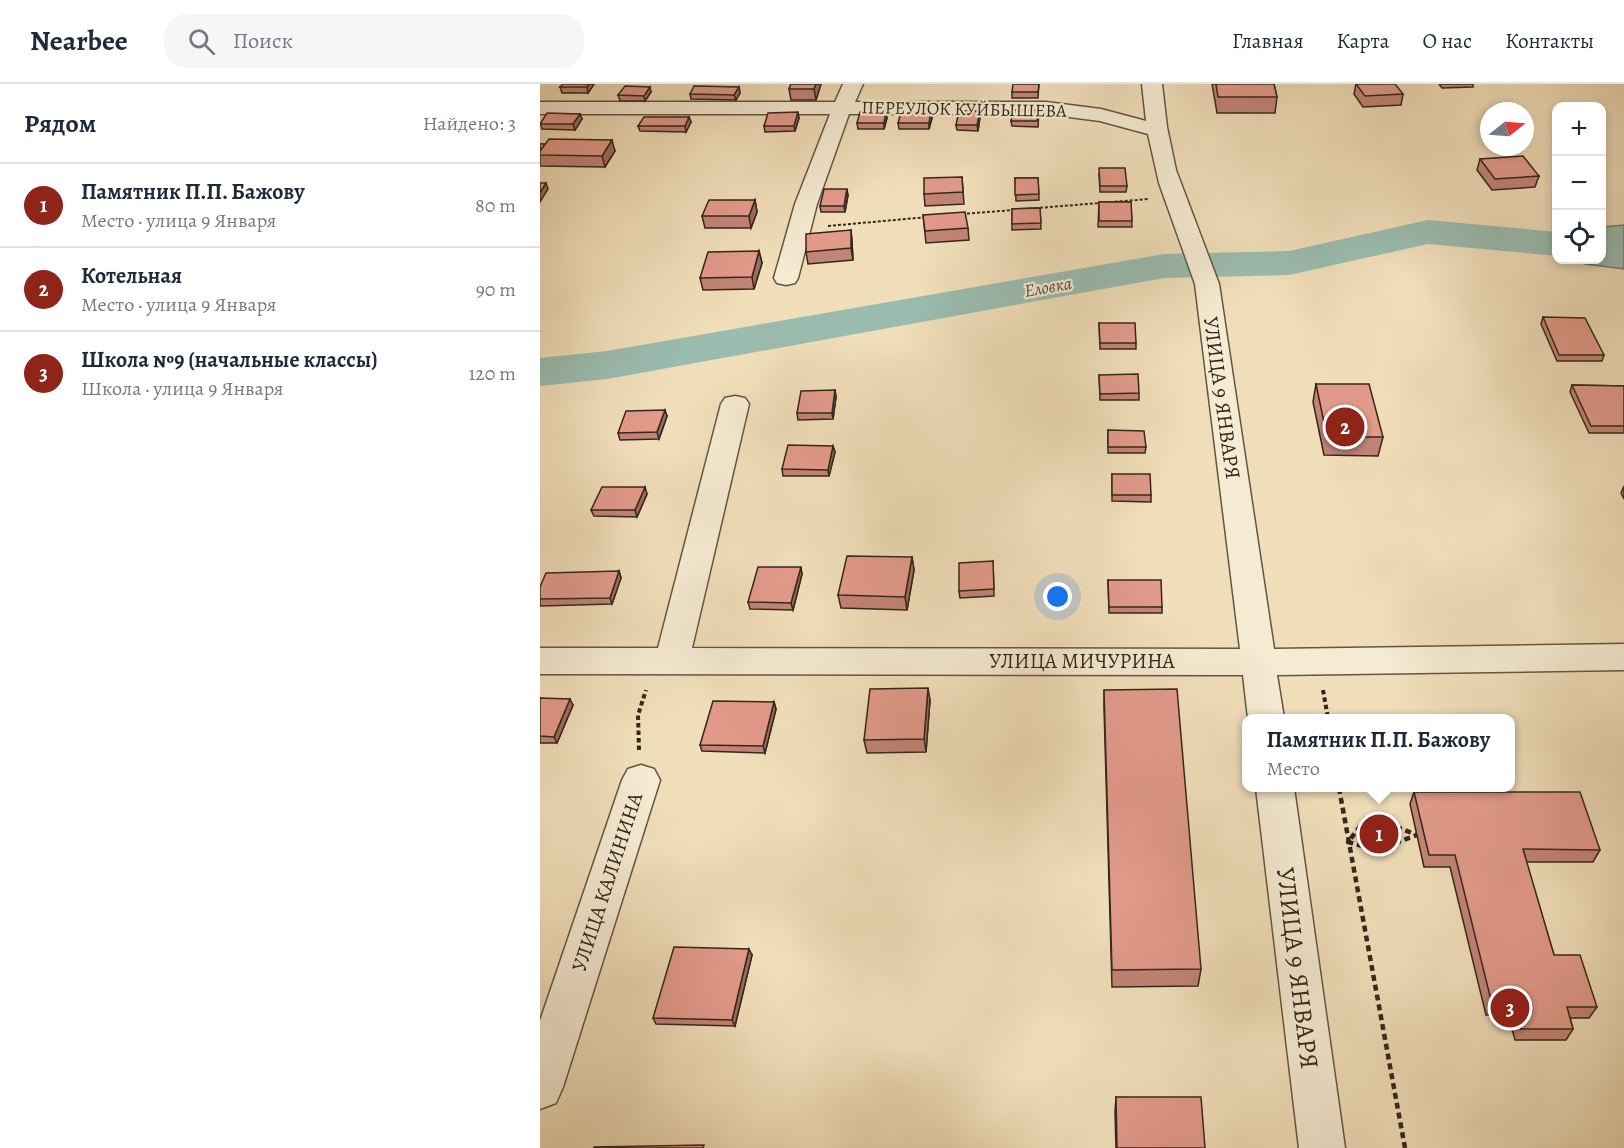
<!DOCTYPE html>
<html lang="ru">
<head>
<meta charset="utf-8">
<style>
  :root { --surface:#fff; --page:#f6f6f7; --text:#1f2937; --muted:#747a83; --line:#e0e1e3; --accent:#8f2418 }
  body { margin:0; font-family:Alegreya,serif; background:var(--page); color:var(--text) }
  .controls { position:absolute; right:18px; top:18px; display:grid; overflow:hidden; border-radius:12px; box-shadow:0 3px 9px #0003 }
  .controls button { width:54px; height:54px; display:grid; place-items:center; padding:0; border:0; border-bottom:2px solid var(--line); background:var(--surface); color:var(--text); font:30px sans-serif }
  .compass { position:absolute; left:940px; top:18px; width:54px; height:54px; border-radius:50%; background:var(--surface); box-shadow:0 3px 9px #0003; rotate:73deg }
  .you { position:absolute; left:518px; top:513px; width:21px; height:21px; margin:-15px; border:4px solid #fff; border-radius:50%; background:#1a73e8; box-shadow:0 0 0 9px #1a73e833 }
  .badge { display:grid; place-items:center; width:39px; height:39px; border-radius:50%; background:var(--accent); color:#fff; font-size:20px; font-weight:700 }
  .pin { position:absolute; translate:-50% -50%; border:3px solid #fff; box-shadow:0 2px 6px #0006 }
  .popup { position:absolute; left:702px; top:630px; width:273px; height:78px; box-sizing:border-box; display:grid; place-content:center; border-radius:12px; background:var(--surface); filter:drop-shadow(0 2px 4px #0005); font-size:20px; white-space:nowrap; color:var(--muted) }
  .popup b { font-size:22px; color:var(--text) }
  .popup::after { content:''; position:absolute; left:50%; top:100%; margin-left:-12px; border:12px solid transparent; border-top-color:var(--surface) }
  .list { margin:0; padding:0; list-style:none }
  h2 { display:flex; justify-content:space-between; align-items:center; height:78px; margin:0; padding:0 24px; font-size:26px }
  h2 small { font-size:20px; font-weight:400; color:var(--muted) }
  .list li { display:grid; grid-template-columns:39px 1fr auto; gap:18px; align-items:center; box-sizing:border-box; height:84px; padding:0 24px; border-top:2px solid var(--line) }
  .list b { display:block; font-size:22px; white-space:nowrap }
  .list p { margin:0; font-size:20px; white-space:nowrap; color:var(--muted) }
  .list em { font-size:20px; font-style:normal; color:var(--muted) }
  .icon { flex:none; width:33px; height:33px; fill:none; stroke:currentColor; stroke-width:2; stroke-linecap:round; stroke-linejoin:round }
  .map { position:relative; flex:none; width:1084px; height:1064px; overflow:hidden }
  header { display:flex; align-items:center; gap:36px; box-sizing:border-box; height:84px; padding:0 30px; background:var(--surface); border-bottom:2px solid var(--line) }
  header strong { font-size:28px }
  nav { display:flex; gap:33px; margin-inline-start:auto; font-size:21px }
  .search { width:420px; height:54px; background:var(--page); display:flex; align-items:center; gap:15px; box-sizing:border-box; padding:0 21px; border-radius:24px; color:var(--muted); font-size:22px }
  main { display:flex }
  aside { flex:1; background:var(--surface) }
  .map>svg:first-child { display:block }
  .water { fill:#9abcb0; stroke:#718074; stroke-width:1.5 }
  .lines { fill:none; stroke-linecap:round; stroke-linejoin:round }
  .river { fill:#9abcb0; fill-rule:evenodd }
  .minor-casing { stroke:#635542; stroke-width:3 }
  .path-far2 { stroke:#34271a; stroke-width:2; stroke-dasharray:3 2; stroke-linecap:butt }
  .path-far1 { stroke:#34271a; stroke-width:4; stroke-dasharray:4.5 3; stroke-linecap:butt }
  .path { stroke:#34271a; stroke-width:4.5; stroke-dasharray:6 4; stroke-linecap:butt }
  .minor { fill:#f5ead2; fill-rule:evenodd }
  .wall { fill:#c28478; stroke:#34271a; stroke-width:1.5 }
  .shaded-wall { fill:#9e6c61; stroke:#34271a; stroke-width:1.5 }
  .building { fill:#e29a8b; stroke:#34271a; stroke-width:1.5 }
  .labels { text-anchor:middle; stroke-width:4.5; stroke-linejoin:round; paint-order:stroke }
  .far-street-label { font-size:18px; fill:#34271a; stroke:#f5ead2 }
  .far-water-label { font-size:18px; font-style:italic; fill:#4e4c40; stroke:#f5ead2 }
  .street-label { font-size:21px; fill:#34271a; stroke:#f5ead2 }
  .near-street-label { font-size:26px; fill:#34271a; stroke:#f5ead2 }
</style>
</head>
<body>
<header>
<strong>Nearbee</strong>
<div class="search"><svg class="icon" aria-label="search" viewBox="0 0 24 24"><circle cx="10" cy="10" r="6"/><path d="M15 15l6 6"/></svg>Поиск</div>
<nav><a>Главная</a><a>Карта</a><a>О нас</a><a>Контакты</a></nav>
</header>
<main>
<aside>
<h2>Рядом<small>Найдено: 3</small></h2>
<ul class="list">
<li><span class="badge">1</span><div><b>Памятник П.П. Бажову</b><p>Место · улица 9 Января</p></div><em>80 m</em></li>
<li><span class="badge">2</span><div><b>Котельная</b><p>Место · улица 9 Января</p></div><em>90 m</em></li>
<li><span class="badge">3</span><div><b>Школа №9 (начальные классы)</b><p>Школа · улица 9 Января</p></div><em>120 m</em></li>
</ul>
</aside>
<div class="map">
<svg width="1084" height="1064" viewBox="0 0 1084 1064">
  <rect width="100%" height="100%" fill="#f0deba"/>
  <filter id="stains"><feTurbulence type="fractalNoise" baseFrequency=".00333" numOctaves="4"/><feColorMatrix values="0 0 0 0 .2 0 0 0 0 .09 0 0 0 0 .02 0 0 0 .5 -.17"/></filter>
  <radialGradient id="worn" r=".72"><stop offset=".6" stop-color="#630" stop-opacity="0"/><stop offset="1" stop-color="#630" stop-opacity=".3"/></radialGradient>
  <path class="water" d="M1084 141V185L1045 180 1036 176H1062V143Z"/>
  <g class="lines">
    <path class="river" d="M888 136 1017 148V172L888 160 749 191 624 194 67 295 0 302V274L67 267 624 170 749 167Z"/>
    <defs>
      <g id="minor">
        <path d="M303 0H323L315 18H506L561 25 606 37 602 0H622L627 43 636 86 679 200 734 565 1084 560V586L737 591 744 634H708L703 591 0 590V564H118L181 320 185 314 195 312 205 314 209 320 152 564 700 565 655 200 619 99 608 50 560 37 506 30H309L277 120 258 194 255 199 246 201 237 199 234 194 255 120 290 30H0V18H295Z"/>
        <path d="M101 681 114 685 120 696 23 1003 16 1019 0 1025V937L82 696 88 685Z"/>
        <path d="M716 704H754L805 1064H759Z"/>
      </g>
    </defs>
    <use href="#minor" class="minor-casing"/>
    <g class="path-far2">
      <path d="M485 125 609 115"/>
      <path d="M422 130 474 126"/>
      <path d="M288 142 388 133"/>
    </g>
    <g class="path-far1">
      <path d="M783 606 788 634"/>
      <path d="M99 666 98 631 106 606"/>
    </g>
    <g class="path">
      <path d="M799 704 865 1064"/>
      <path d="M828 732 877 751 837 766 808 758Z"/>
    </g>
    <use href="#minor" class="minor"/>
  </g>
  <g class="wall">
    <path d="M54 0 48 9H22L20 3Z"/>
    <path d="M251 0H281L276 16H251L249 5Z"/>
    <path d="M499 0 498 14H472V8Z"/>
    <path d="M672 0H734L737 13 735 29H677Z"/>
    <path d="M816 0 863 10 861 21 823 23 814 10Z"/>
    <path d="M899 0H933V3L902 4Z"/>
    <path d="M199 3 200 9 196 16 151 15 150 10Z"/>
    <path d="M111 8 105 17H80L78 11Z"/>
    <path d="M499 26 498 43 472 42 471 37Z"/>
    <path d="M40 30 42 35 35 46 2 45 0 39Z"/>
    <path d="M149 33 151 38 146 48 100 47 98 42Z"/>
    <path d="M440 33 438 47 417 46 416 41Z"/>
    <path d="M259 34 255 47 225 48 224 42Z"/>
    <path d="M347 34 344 45H318L317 39Z"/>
    <path d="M392 34 389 45H359L358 39Z"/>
    <path d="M0 60 75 67 65 83 0 82Z"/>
    <path d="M940 75 999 92 995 103 952 106 937 86Z"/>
    <path d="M559 90 587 102 586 108H560Z"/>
    <path d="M422 93 424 120 385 122 384 110Z"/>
    <path d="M475 94H498L499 116 476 117Z"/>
    <path d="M308 111 305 128H281L280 122Z"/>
    <path d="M215 116 217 128 211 144H165L162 132Z"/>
    <path d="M559 118H591L592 143H558Z"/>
    <path d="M500 124 501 145 472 146V125Z"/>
    <path d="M383 131 428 144 429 156 386 159Z"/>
    <path d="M311 146 312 158 313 176 268 180 266 168Z"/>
    <path d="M219 167 222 179 214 205 163 206 160 194Z"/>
    <path d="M1003 233 1064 271 1062 277H1017L1001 240Z"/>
    <path d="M559 239 596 259V265H560Z"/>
    <path d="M559 291 599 309V316H560Z"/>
    <path d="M776 300 843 353 838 372 784 371 773 318Z"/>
    <path d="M1032 301 1084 302V349H1049L1030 308Z"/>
    <path d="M295 306 296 313 293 335 258 336 257 329Z"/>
    <path d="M127 332 119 355 80 356 78 349Z"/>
    <path d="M568 346 606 363 605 369H568Z"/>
    <path d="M293 362 295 368 289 392H243L242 385Z"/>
    <path d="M572 390 611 411V418L572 417Z"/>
    <path d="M1084 402V415L1081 409Z"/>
    <path d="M107 410 97 433 54 432 51 426Z"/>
    <path d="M372 473 374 486 367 526 301 524 298 511Z"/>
    <path d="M453 477 454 512 420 514 419 507Z"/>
    <path d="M79 487 81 494 72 520 0 522V503Z"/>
    <path d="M262 490 253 526 210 525 208 518Z"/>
    <path d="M568 496 622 523V529H569Z"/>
    <path d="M564 606 661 885 658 902 572 903 564 624Z"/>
    <path d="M0 614 33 621 17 659H0Z"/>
    <path d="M390 616 386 668 327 669 324 656Z"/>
    <path d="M234 618 236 625 225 669 162 667 160 661Z"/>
    <path d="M874 708 1060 766 1053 778H986L1014 871 1057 923 1049 934H1030L1033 945 1026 956H975L968 931H946L910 783H884L870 720Z"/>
    <path d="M212 871 195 942 116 940 113 934Z"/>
    <path d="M576 1013 665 1064H576L575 1028Z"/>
  </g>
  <g class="shaded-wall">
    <path d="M49 0H54L48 9 47 3Z"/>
    <path d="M276 0H281L276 16 274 5Z"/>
    <path d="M110 3 111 8 105 17 104 12Z"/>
    <path d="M199 3 200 9 196 16 194 11Z"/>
    <path d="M440 27V33L438 47 437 41Z"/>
    <path d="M258 28 259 34 255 47 254 42Z"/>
    <path d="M346 28 347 34 344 45V39Z"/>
    <path d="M391 28 392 34 389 45V39Z"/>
    <path d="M40 30 42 35 35 46 33 40Z"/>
    <path d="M149 33 151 38 146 48 145 42Z"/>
    <path d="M72 56 75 67 65 83 62 72Z"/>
    <path d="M6 99 8 105 0 118V109Z"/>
    <path d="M307 105 308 111 305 128 304 122Z"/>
    <path d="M215 116 217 128 211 144 209 132Z"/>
    <path d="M311 146 312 158 313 176 311 164Z"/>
    <path d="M219 167 222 179 214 205 212 193Z"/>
    <path d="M295 306 296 313 293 335 292 329Z"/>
    <path d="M125 326 127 332 119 355 117 348Z"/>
    <path d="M293 362 295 368 289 392 288 386Z"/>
    <path d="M105 403 107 410 97 433 95 426Z"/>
    <path d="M372 473 374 486 367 526 365 513Z"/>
    <path d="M261 483 262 490 253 526 251 519Z"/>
    <path d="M79 487 81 494 72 520 70 514Z"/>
    <path d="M388 604 390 616 386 668 384 655Z"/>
    <path d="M30 615 33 621 17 659 14 653Z"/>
    <path d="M234 618 236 625 225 669 223 662Z"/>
    <path d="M209 865 212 871 195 942 192 936Z"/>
  </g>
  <g class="building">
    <path d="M23 0H49L47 3H20Z"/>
    <path d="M251 0H276L274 5H249Z"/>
    <path d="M473 0H499L498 8H472Z"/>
    <path d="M676 0H734L737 13H678Z"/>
    <path d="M816 0H855L863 10 825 12Z"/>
    <path d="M85 2 110 3 104 12 78 11Z"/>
    <path d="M154 2 199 3 194 11 150 10Z"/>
    <path d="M473 26H499L497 37H471Z"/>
    <path d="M419 27H440L437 41H416Z"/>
    <path d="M258 28 254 42H224L228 29Z"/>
    <path d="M320 28H346L344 39H317Z"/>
    <path d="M361 28H391L389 39H358Z"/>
    <path d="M7 29 40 30 33 40H0Z"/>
    <path d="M104 33H149L145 42H98Z"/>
    <path d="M9 55 72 56 62 72 0 71V67Z"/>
    <path d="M0 60H5L0 67Z"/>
    <path d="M983 72 999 92 955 95 940 75Z"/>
    <path d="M559 84H585L587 102H560Z"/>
    <path d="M422 93 423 108 384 110V94Z"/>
    <path d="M475 94H498L499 110 475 111Z"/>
    <path d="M0 99H6L0 109Z"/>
    <path d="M284 105H307L304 122H280Z"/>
    <path d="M169 116H215L209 132H162Z"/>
    <path d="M559 118H591L592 137H559Z"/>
    <path d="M500 124 501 139 472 140V125Z"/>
    <path d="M425 128 428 144 385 147 383 131Z"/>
    <path d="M311 146V164L266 168V150Z"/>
    <path d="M219 167 212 193 160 194 168 168Z"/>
    <path d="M1003 233 1045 234 1064 271H1019Z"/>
    <path d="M559 239H595L596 259H560Z"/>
    <path d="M598 290 599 309 560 310 559 291Z"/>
    <path d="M776 300H829L843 353H787Z"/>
    <path d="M1032 301 1084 302V342H1051Z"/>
    <path d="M295 306 292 329H257L261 307Z"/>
    <path d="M125 326 117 348 78 349 86 327Z"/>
    <path d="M568 346 604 347 606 363H568Z"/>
    <path d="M248 361 293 362 288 386 242 385Z"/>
    <path d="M572 390H610L611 411H572Z"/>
    <path d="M62 403H105L95 426H51Z"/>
    <path d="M307 472 372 473 365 513 298 511Z"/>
    <path d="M453 477 454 505 419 507V479Z"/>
    <path d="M218 483H261L251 519 208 518Z"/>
    <path d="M79 487 70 514 0 515V503L6 489Z"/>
    <path d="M568 496H621L622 523H569Z"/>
    <path d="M388 604 384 655 324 656 330 605Z"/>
    <path d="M637 605 661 885 572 886 564 606Z"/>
    <path d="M0 614 30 615 14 653 0 652Z"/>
    <path d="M173 617 234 618 223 662 160 661Z"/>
    <path d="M874 708H1040L1060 766 983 765 1014 871H1040L1057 923H1027L1033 945H981L975 920H952L915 771H889Z"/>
    <path d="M134 863 209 865 192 936 113 934Z"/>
    <path d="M576 1013H661L665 1064H577Z"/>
    <path d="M164 1061 163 1064H54V1063Z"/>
  </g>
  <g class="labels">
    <g class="far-street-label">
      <text transform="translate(424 25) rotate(1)" y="6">ПЕРЕУЛОК КУЙБЫШЕВА</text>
    </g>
    <g class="far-water-label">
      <text transform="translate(508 203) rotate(-10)" y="6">Еловка</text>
    </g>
    <g class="street-label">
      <text transform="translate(682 314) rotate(82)" y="7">УЛИЦА 9 ЯНВАРЯ</text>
      <text x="542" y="584">УЛИЦА МИЧУРИНА</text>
      <text transform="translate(67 798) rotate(-72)" y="7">УЛИЦА КАЛИНИНА</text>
    </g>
    <g class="near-street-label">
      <text transform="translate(758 884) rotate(83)" y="9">УЛИЦА 9 ЯНВАРЯ</text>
    </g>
  </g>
  <rect width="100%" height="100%" filter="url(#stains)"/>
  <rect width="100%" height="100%" fill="url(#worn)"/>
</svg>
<div class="controls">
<button>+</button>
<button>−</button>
<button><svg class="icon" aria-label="locate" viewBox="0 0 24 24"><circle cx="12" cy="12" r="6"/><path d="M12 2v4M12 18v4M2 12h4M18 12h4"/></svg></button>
</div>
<svg class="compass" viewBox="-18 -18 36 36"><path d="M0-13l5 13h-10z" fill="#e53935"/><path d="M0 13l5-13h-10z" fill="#747a83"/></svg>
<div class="you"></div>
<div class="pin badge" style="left:839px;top:750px">1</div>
<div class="popup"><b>Памятник П.П. Бажову</b>Место</div>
<div class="pin badge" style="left:805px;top:343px">2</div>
<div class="pin badge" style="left:970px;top:924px">3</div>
</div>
</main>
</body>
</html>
